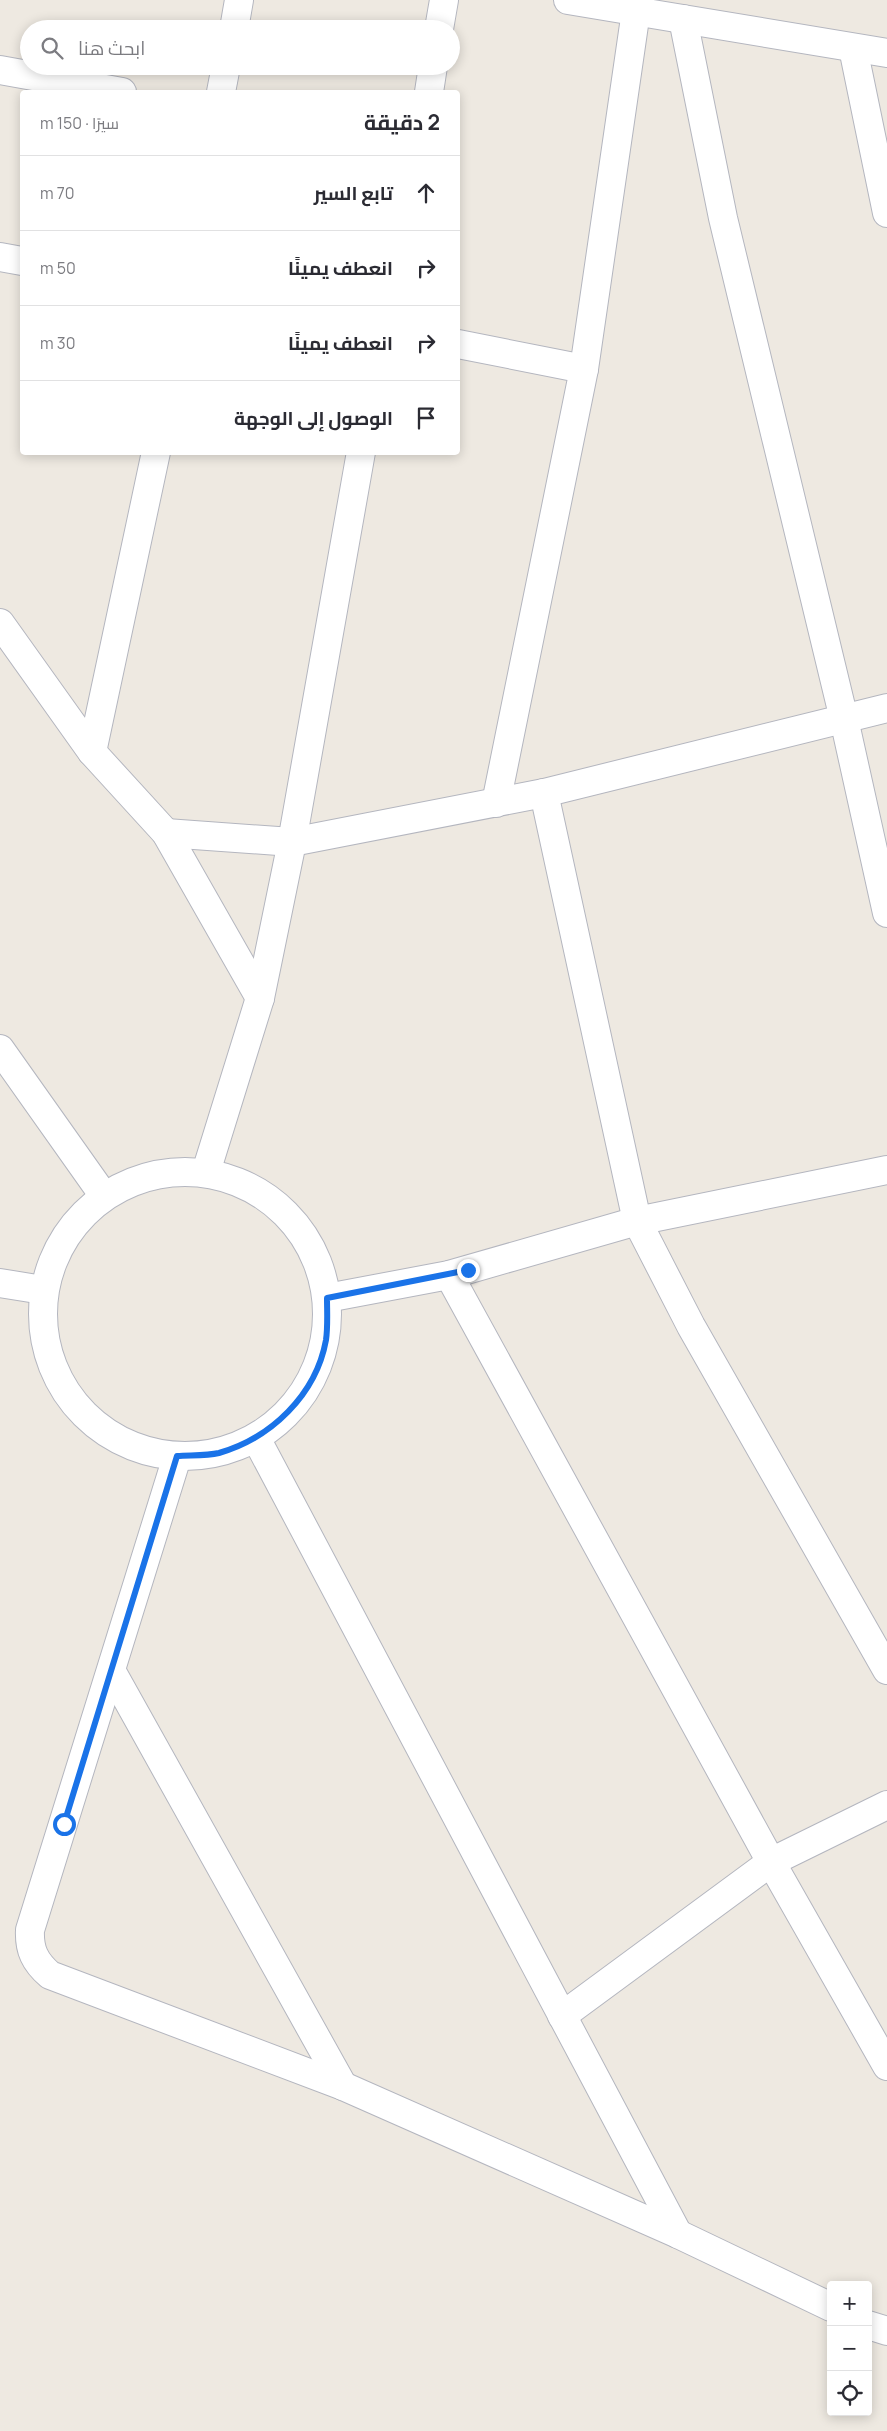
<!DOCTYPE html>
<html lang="ar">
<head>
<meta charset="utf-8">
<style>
  :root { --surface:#fff; --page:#f2f2f3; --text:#2b2b33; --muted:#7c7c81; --line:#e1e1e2 }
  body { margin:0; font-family:Manrope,Cairo,sans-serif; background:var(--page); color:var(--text); direction:rtl }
  .controls { position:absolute; right:15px; bottom:15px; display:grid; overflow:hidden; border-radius:5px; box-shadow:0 2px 12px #0003 }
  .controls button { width:45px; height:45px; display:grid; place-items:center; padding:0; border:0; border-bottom:1px solid var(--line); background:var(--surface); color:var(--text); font:25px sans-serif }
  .stop { position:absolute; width:15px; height:15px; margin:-11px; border:4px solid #1a73e8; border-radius:50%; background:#fff }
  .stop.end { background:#1a73e8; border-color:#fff; box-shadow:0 1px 5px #0008 }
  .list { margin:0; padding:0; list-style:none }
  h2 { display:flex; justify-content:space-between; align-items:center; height:65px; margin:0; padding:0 20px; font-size:21px }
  h2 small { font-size:16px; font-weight:400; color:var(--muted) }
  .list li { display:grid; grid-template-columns:32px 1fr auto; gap:15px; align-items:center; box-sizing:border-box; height:75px; padding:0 20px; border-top:1px solid var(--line) }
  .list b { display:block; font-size:19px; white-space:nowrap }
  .list em { font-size:16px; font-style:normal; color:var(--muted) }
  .icon { flex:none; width:28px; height:28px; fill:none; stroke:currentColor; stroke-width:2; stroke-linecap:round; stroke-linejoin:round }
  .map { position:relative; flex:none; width:887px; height:2431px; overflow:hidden; direction:ltr }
  .search { position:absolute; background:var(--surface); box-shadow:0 2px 12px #0003; left:20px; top:20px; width:440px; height:55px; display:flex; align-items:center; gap:12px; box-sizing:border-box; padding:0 18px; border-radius:28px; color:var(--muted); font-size:19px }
  .panel { position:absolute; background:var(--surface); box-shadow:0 2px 12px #0003; left:20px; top:90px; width:440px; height:365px; border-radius:5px; direction:rtl }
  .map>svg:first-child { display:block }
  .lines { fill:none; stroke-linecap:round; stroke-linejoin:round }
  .minor-casing { stroke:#b4b6bf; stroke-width:30 }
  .minor { stroke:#fff; stroke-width:28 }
  .route { stroke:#1a73e8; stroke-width:6 }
</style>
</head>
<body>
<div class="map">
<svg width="887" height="2431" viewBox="0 0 887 2431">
  <rect width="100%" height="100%" fill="#eee9e1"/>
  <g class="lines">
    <defs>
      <g id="minor">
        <path d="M568 0 887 53"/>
        <path d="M683 19 723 218 844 719 887 913"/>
        <path d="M234 29 239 0"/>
        <path d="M439 29 444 0"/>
        <path d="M853 48 887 213"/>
        <path d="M0 70 122 92"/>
        <path d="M221 92 226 66"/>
        <path d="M429 92 433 66"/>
        <path d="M0 257 22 261"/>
        <path d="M458 344 584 369"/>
        <path d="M0 623 92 752 166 833 260 998"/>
        <path d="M92 752 156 452"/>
        <path d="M544 793 637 1221 691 1326 887 1670"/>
        <path d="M496 803 584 369 636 11"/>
        <path d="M166 833 292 842 544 793 887 708"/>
        <path d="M0 1049 104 1196"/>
        <circle cx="185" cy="1314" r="142"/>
        <path d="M206 1172 260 998 292 842 361 452"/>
        <path d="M449 1275 771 1862 887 2066"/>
        <path d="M0 1283 43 1290"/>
        <path d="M327 1298 449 1275 637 1221 887 1170"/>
        <path d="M256 1438 678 2234"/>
        <path d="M177 1457 30 1930C29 1950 35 1962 50 1975L343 2086 678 2234 831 2307"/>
        <path d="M112 1672 343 2086"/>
        <path d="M562 2016 771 1862 887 1805"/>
        <path d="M868 2325 887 2331"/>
      </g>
    </defs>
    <use href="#minor" class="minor-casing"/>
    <use href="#minor" class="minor"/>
  </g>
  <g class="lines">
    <path class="route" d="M64 1824 177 1456C190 1455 206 1456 219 1453 271 1438 316 1395 326 1340 328 1326 327 1311 327 1298L468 1270"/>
  </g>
</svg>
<div class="controls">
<button>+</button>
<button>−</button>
<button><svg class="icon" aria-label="locate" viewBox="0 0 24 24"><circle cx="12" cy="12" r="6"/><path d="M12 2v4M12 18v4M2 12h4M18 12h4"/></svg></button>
</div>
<div class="stop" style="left:64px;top:1824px"></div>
<div class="stop end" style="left:468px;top:1270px"></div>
<div class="search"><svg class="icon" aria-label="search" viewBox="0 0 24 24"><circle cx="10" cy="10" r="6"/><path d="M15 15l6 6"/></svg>ابحث هنا</div>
<section class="panel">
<h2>2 دقيقة<small>سيرًا · 150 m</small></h2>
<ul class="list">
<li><svg class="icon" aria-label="ahead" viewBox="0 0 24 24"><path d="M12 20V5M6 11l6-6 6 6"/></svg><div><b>تابع السير</b></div><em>70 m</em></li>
<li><svg class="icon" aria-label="right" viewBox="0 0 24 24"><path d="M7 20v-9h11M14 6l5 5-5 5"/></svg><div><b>انعطف يمينًا</b></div><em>50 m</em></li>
<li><svg class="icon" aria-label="right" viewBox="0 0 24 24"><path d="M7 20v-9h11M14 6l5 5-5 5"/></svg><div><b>انعطف يمينًا</b></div><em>30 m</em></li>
<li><svg class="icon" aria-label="arrive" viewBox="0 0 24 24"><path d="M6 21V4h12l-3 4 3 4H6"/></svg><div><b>الوصول إلى الوجهة</b></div></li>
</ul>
</section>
</div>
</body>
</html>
